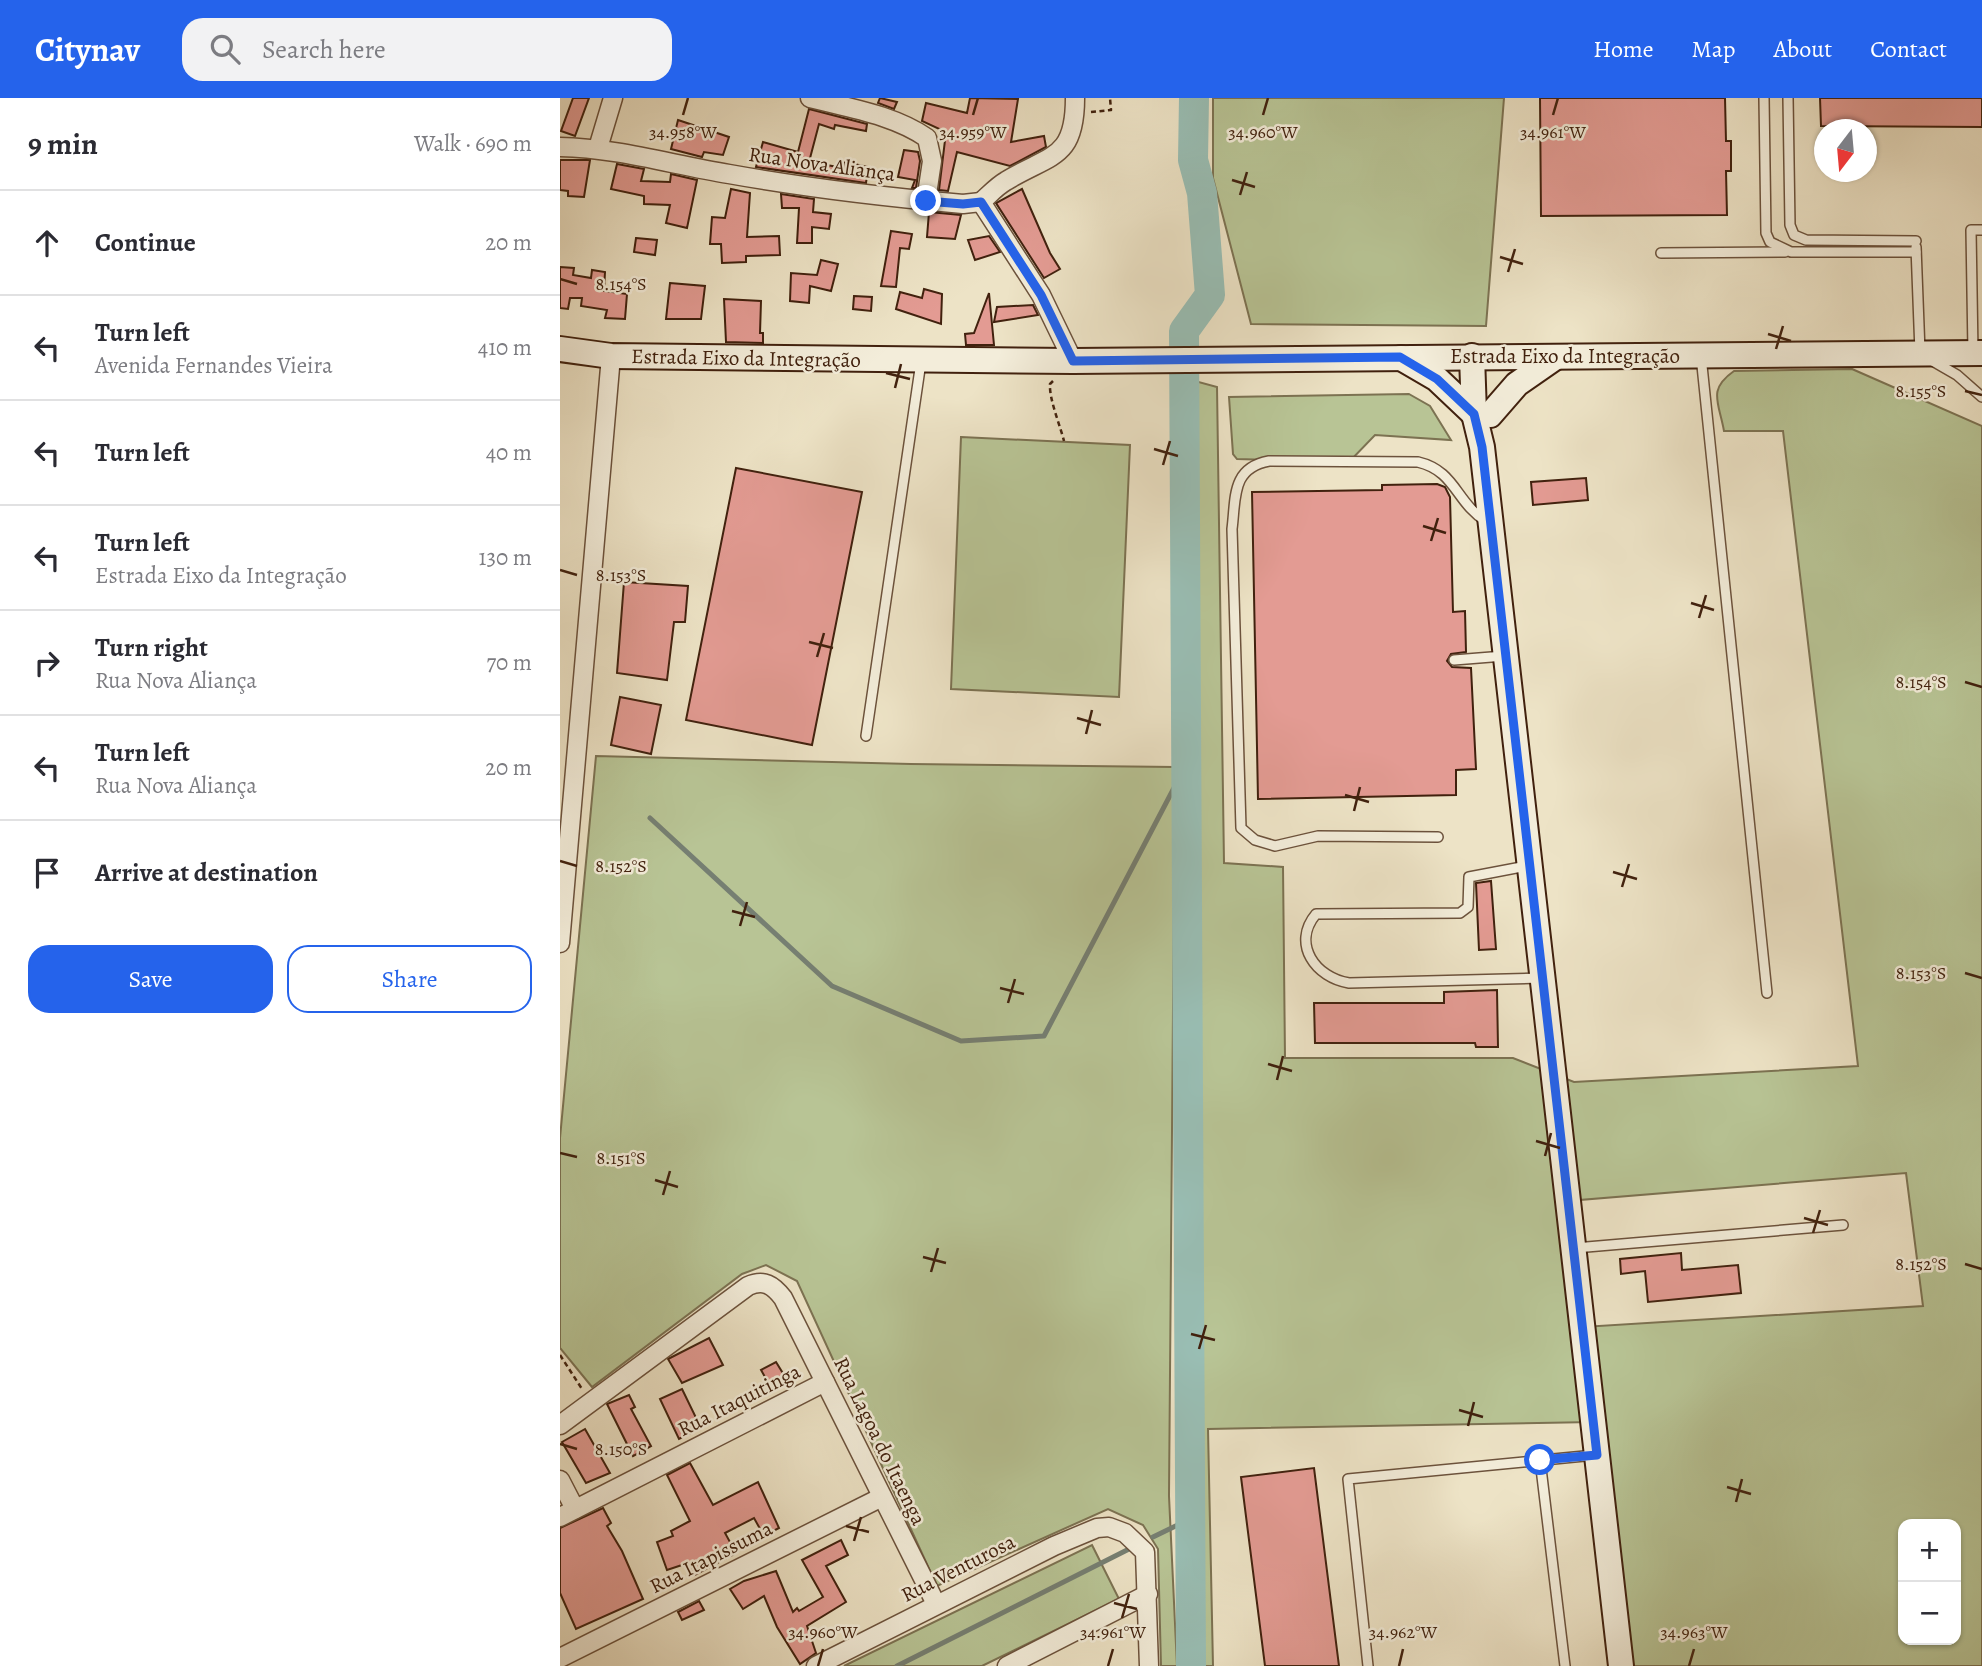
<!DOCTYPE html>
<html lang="en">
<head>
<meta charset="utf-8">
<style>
  :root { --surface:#fff; --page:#f2f2f3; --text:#2b2b33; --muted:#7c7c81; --line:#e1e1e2; --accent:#2563eb }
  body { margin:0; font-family:Alegreya,serif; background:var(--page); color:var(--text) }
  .controls { position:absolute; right:21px; bottom:21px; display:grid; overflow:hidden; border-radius:14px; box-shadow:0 2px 5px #0004 }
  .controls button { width:63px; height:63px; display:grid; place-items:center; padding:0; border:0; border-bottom:2px solid var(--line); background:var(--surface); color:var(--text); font:35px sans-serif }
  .compass { position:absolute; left:1254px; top:21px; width:63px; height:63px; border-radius:50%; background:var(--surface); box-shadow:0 2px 5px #0004; rotate:196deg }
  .stop { position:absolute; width:21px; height:21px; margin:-16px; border:5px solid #2563eb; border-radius:50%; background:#fff }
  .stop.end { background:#2563eb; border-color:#fff; box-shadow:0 2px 7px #0008 }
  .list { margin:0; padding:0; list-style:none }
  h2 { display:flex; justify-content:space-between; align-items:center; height:91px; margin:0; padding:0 28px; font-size:30px }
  h2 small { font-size:23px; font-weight:400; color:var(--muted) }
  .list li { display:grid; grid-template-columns:46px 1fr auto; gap:21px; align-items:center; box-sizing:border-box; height:105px; padding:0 28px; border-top:2px solid var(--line) }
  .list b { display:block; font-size:26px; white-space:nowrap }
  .list p { margin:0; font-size:23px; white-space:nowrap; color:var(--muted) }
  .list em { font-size:23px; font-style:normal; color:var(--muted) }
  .actions { display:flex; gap:14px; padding:21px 28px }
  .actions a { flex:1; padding:16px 0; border:2px solid var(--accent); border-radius:21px; text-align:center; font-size:24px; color:var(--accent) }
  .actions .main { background:var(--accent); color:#fff }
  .icon { flex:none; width:38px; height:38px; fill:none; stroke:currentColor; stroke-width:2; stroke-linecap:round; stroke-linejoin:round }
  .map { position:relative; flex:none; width:1422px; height:1568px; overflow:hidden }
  header { display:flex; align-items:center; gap:42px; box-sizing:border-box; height:98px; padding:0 35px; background:var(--accent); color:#fff }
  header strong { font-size:33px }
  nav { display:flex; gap:38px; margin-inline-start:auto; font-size:24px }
  .search { width:490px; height:63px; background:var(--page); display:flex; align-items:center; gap:18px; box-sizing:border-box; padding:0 24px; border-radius:21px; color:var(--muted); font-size:26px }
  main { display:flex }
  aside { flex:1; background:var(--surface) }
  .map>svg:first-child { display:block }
  .green { fill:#b8c495; stroke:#7c7252; stroke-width:2; fill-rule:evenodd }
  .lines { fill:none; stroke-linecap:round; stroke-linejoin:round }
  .stream { stroke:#767f72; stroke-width:5 }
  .river { stroke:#99beb4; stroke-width:30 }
  .building { fill:#e39b93; stroke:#41210e; stroke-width:2 }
  .service-casing { stroke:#6c523c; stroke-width:12 }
  .minor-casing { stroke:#6c523c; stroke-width:21 }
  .secondary-casing { stroke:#41210e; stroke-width:28 }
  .path { stroke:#41210e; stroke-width:2.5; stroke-dasharray:5 3.5; stroke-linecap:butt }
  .service { stroke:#f3edda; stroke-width:9 }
  .minor { stroke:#f3edda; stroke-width:18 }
  .secondary { stroke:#f3edda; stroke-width:24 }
  .route { stroke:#2563eb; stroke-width:9 }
  .ticks { fill:none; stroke:#41210e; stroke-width:2.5 }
  .labels { text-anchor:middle; stroke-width:5; stroke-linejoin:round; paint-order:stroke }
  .street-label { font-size:21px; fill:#41210e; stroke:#f3edda }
  .ticks-label { font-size:18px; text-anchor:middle; fill:#41210e; stroke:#f3edda; stroke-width:5; stroke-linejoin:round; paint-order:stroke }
</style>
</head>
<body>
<header>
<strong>Citynav</strong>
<div class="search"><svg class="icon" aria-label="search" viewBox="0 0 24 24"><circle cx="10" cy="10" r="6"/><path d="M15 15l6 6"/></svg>Search here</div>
<nav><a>Home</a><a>Map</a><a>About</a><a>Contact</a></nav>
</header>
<main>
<aside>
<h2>9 min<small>Walk · 690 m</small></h2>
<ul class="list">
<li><svg class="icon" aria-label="ahead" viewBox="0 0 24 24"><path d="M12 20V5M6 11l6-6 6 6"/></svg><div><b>Continue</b></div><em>20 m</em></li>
<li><svg class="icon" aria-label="left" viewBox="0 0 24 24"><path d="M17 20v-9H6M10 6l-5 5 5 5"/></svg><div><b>Turn left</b><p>Avenida Fernandes Vieira</p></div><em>410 m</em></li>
<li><svg class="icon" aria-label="left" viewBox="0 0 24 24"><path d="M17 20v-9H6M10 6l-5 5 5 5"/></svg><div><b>Turn left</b></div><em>40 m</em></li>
<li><svg class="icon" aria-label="left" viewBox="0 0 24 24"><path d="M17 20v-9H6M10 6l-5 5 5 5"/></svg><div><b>Turn left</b><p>Estrada Eixo da Integração</p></div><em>130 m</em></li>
<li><svg class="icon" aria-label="right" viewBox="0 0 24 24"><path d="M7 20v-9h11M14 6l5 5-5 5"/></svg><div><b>Turn right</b><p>Rua Nova Aliança</p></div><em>70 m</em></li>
<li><svg class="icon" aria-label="left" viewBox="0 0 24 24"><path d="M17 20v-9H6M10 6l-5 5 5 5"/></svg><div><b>Turn left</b><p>Rua Nova Aliança</p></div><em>20 m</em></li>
<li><svg class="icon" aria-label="arrive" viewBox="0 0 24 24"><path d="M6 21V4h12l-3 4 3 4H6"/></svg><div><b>Arrive at destination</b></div></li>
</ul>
<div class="actions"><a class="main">Save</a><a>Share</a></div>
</aside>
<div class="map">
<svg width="1422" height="1568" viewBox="0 0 1422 1568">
  <rect width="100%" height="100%" fill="#ede3c6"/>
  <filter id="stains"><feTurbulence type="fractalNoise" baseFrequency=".00286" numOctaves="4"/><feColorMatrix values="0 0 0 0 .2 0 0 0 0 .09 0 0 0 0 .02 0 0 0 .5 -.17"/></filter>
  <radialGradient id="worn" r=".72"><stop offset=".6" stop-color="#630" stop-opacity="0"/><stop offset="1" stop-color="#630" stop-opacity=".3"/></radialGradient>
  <g class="green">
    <path d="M653 0H944L926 228 691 226 653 80Z"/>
    <path d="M1292 271 1422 328V1568H1061L1033 1324 648 1331 653 1568H630L624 280 657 289 664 765 723 769 725 960H953L1014 984 1298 968 1223 333H1164C1159 304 1147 292 1174 273ZM1346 1075 1363 1208 1023 1229 1008 1103ZM1343 1426H1396V1542H1343Z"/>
    <path d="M849 296 870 308 891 342 815 337 789 364 677 361 673 356 669 299Z"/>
    <path d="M401 339 570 347 559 599 391 591Z"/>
    <path d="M36 658 351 666 615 669 609 1398 617 1568H601L598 1451 583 1427 548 1411 377 1488 237 1183 206 1167 182 1176 32 1289 0 1250V1040Z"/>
    <path d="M532 1447 559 1501 422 1568H284Z"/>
  </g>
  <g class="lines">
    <g class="stream">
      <path d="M90 720 272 888 401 943 484 938 627 665"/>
      <path d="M593 1439 630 1421"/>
      <path d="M337 1568 573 1449"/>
    </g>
    <path class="river" d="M631 1568 624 233 650 197 642 95 633 62 634 0"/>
  </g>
  <g class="building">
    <path d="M13 0H29L15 38 1 33Z"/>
    <path d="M320 0 337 4 334 11 318 5Z"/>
    <path d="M410 0 458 1 451 44 484 38 486 49 450 68 397 54 388 93 379 92 386 34 362 23 366 5 407 15Z"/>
    <path d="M980 0H1165L1166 43H1171V73H1166L1167 117 981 118Z"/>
    <path d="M1260 0H1422V29L1261 28Z"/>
    <path d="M249 11 307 26 306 33 275 27 274 31 259 26 249 64 284 70 285 64 308 69 306 85 196 69 203 44 238 54Z"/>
    <path d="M118 22 169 39 163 57 144 54 142 59 111 51Z"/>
    <path d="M344 52 358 54 360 63 356 90H352L355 82 338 79Z"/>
    <path d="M0 62H30L24 99 8 98V93L0 92Z"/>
    <path d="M57 66 84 71 81 83 110 84 111 76 137 82 127 130 106 125 110 107 84 106V98L51 91Z"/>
    <path d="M171 91 190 95 187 139 219 138 220 157 186 158V164L162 165 161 146H150L152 119 165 120Z"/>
    <path d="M462 91 490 155 500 171 484 180 436 105Z"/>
    <path d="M221 96 254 101 253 114 271 116 269 131 252 129V145H237L239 110H222Z"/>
    <path d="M369 114 401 117 395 141 367 139Z"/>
    <path d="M331 133 352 136 349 151 340 150 336 189 321 188Z"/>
    <path d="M429 138 440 154 415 162 408 142Z"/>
    <path d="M76 140 97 142 95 157 74 154Z"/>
    <path d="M261 162 278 166 271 193 250 188 249 205 230 203 231 175 257 177Z"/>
    <path d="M0 169 14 170 13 177 31 180 32 172 45 174 44 193 67 196 65 221 45 220 47 212 21 208 22 200H10L8 211 0 210Z"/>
    <path d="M110 185 145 188 141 221H106Z"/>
    <path d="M364 191 382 196 381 226 336 211 340 194 362 200Z"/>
    <path d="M429 195 434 247H406L405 236 414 235Z"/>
    <path d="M294 198 312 199 311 213 293 211Z"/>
    <path d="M164 201 201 203 200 235H203V245L166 244Z"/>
    <path d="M473 207 478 217 434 224 437 209Z"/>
    <path d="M176 370 302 394 252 647 126 622Z"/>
    <path d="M1026 380 1028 402 973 407 971 384Z"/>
    <path d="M877 386 885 389 890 399 893 514 905 513 906 554 891 556 887 563 892 569 911 570 916 671 896 672V697L698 701 692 394 822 392V387Z"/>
    <path d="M64 484 128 488 125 524H114L107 582 57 575Z"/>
    <path d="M60 599 101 607 91 656 51 647Z"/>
    <path d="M931 783 936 851 919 852 916 785Z"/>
    <path d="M937 892 938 949H916L915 945H755L754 905H884V894Z"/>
    <path d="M1121 1155 1122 1172 1178 1167 1181 1195 1088 1204 1085 1173 1061 1176 1060 1161Z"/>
    <path d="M149 1240 163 1267 122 1285 108 1261Z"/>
    <path d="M216 1264 224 1277 209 1286 201 1272Z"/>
    <path d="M122 1291 141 1330 119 1341 100 1301Z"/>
    <path d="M69 1297 75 1309 71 1311 91 1348 73 1358 47 1306Z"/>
    <path d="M25 1331 50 1375 26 1385 2 1344Z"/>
    <path d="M130 1365 153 1407 198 1384 219 1430 204 1438 194 1420 165 1435 176 1455 135 1477 128 1465 107 1472 97 1444 113 1438 111 1433 130 1423 107 1377Z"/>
    <path d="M754 1370 779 1568H705L681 1379Z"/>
    <path d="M43 1410 51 1425 47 1428 62 1453 83 1501 16 1531 0 1495V1430Z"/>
    <path d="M281 1442 288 1457 266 1468 286 1504 247 1528 256 1555 240 1566 217 1529 204 1498 183 1511 170 1491 184 1483 216 1473 233 1514 237 1510 239 1513 263 1499 242 1462Z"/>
    <path d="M139 1503 144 1512 122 1522 118 1514Z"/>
  </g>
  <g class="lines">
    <defs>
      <g id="service">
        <path d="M1204 0 1206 135 1210 144 1231 154H1356"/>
        <path d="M1228 0 1230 127 1234 137 1246 142 1356 143"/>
        <path d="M1356 149 1360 254"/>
        <path d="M1101 155 1225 154"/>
        <path d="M1413 254 1411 132H1422"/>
        <path d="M1141 258 1207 895"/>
        <path d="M1371 262 1397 277 1422 299"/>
        <path d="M894 562 944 558"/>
        <path d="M306 638 361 264"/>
        <path d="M878 739 758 738 715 748 695 742 681 730 672 431C676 400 671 370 709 363L858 364C896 373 895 404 927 424"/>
        <path d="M967 768 909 779 908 809 900 815 756 816C731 846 756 880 789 885L981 880"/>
        <path d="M1015 1150 1283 1127"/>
        <path d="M980 1362 1005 1568"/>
        <path d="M808 1568 788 1381 1035 1357"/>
      </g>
      <g id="minor">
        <path d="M250 0C289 10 334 17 367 40L372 63 366 103"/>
        <path d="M0 49C57 50 113 67 169 76 247 90 325 99 403 106L421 104"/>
        <path d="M38 50 53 0"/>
        <path d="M421 104 481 197 513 263"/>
        <path d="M421 104C429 97 437 88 446 83 490 56 515 62 515 0"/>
        <path d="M0 845 51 258"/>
        <path d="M0 1327 188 1188C204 1181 213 1187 223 1200L376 1506"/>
        <path d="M0 1382 15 1411"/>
        <path d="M0 1419 265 1284"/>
        <path d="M0 1560 322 1399"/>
        <path d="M256 1568 494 1448 537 1430 549 1429 565 1435 585 1454 589 1568"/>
        <path d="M447 1568 588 1496"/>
      </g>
      <g id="secondary">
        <path d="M0 251 51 258 513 263 1422 255"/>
        <path d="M912 258 914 316 922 349 1061 1568"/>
        <path d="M841 260 877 281 914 316"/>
        <path d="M930 317 957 286 996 259"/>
      </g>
    </defs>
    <use href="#service" class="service-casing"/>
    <use href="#minor" class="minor-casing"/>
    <use href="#secondary" class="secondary-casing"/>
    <g class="path">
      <path d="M531 14 551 12 550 0"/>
      <path d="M493 283 490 286C489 301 500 327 504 343"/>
      <path d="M0 1257 22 1291"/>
    </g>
    <use href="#service" class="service"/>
    <use href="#minor" class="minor"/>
    <use href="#secondary" class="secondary"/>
  </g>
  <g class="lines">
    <path class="route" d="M366 103 403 106 421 104 481 197 513 263 840 259 877 281 914 316 922 349 1037 1357 980 1362"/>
  </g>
  <path class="ticks" d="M123 17 128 0M413 17 418 0M703 17 708 0M993 17 998 0M672 82 695 89M680 97 687 74M940 159 963 166M948 174 955 151M0 181 17 186M1208 236 1231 243M1216 251 1223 228M326 275 350 281M335 290 341 266M1405 293 1422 297M594 351 618 358M603 367 610 343M863 428 886 435M871 443 878 420M0 472 17 477M1131 505 1154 512M1139 520 1146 497M249 544 273 550M257 559 264 535M1405 584 1422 589M517 620 541 627M526 636 532 612M785 697 809 704M794 713 800 689M0 763 17 768M1053 774 1077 781M1062 789 1069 766M172 813 195 819M180 828 187 804M1405 875 1422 880M440 890 464 896M448 905 455 881M708 966 732 973M717 982 723 958M976 1043 1000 1050M0 1055 17 1059M985 1058 991 1035M95 1082 118 1089M103 1097 110 1073M1244 1120 1268 1127M1253 1135 1260 1112M363 1159 386 1165M1405 1166 1422 1171M371 1174 378 1150M631 1236 655 1242M639 1251 646 1227M899 1312 923 1319M908 1328 914 1304M0 1346 17 1351M1167 1389 1191 1396M1176 1404 1182 1381M286 1428 309 1434M294 1443 301 1419M554 1505 577 1511M562 1520 569 1496M258 1568 263 1551M548 1568 553 1551M839 1568 843 1551M1129 1568 1134 1551"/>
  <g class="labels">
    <g class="street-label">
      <text transform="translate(262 66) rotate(8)" y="7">Rua Nova Aliança</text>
      <text x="1005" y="265">Estrada Eixo da Integração</text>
      <text transform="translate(186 260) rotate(1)" y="7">Estrada Eixo da Integração</text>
      <text transform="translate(179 1302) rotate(-27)" y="7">Rua Itaquitinga</text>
      <text transform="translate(320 1343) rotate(64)" y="7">Rua Lagoa do Itaenga</text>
      <text transform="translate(151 1459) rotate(-27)" y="7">Rua Itapissuma</text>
      <text transform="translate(398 1470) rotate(-27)" y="7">Rua Venturosa</text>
    </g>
  </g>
  <g class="ticks-label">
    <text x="123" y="40">34.958°W</text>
    <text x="413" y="40">34.959°W</text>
    <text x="703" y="40">34.960°W</text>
    <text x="993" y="40">34.961°W</text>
    <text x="61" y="192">8.154°S</text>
    <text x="1361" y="299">8.155°S</text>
    <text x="61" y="483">8.153°S</text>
    <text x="1361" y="590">8.154°S</text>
    <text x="61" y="774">8.152°S</text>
    <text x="1361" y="881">8.153°S</text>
    <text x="61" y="1066">8.151°S</text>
    <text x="1361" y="1172">8.152°S</text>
    <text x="61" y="1357">8.150°S</text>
    <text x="263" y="1540">34.960°W</text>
    <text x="553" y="1540">34.961°W</text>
    <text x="843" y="1540">34.962°W</text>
    <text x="1134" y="1540">34.963°W</text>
  </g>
  <rect width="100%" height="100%" filter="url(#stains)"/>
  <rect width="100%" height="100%" fill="url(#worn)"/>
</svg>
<div class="controls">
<button>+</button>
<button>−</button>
</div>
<svg class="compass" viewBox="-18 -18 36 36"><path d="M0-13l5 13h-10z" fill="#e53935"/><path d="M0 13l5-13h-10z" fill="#7c7c81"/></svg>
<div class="stop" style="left:980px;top:1362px"></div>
<div class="stop end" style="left:366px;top:103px"></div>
</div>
</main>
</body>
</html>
